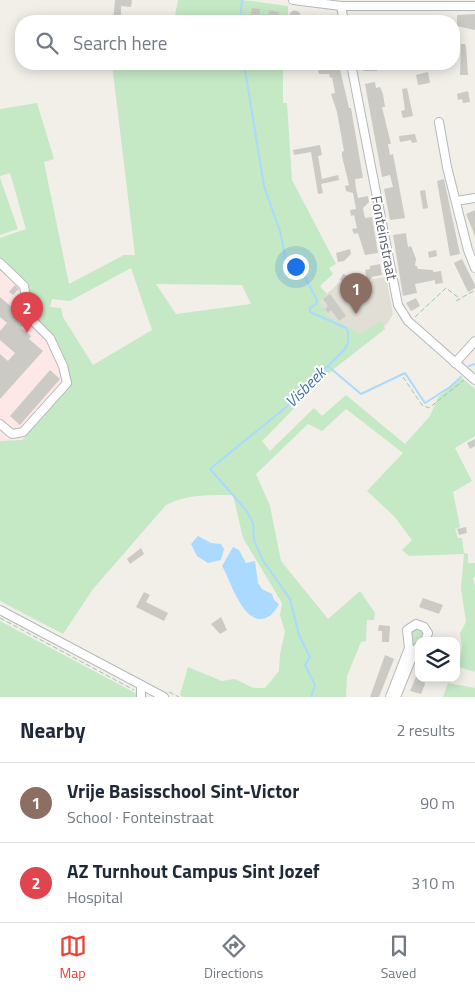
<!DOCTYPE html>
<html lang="en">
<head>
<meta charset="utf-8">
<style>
  :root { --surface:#fff; --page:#f6f6f7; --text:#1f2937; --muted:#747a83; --line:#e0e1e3; --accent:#ea4335 }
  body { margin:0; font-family:"Titillium Web",sans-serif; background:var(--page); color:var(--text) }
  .controls { position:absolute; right:15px; bottom:15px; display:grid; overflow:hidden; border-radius:10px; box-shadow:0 2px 12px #0003 }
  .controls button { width:45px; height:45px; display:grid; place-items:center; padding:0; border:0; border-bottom:1px solid var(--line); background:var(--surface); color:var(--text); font:25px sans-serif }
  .you { position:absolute; left:295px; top:266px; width:18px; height:18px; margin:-12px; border:4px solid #fff; border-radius:50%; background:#1a73e8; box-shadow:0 0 0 8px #1a73e833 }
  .badge { display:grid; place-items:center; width:32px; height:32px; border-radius:50%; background:var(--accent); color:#fff; font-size:16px; font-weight:700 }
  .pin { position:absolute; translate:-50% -41px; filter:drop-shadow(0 1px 2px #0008) }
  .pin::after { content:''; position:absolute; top:26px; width:18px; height:15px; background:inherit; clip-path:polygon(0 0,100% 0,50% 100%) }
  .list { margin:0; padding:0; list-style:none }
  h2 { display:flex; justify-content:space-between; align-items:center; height:65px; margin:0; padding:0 20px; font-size:21px }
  h2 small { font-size:16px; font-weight:400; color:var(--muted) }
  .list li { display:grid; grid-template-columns:32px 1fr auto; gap:15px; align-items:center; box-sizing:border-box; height:80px; padding:0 20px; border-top:1px solid var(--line) }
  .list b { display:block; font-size:19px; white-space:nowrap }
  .list p { margin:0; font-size:16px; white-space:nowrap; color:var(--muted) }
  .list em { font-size:16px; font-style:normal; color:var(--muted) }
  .icon { flex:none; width:28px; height:28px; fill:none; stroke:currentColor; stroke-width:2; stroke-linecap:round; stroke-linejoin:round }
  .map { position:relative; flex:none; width:475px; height:697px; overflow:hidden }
  .search { position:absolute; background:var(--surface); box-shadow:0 2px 12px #0003; left:15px; right:15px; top:15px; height:55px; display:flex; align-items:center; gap:12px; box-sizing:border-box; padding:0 18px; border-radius:20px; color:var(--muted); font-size:19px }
  .sheet { height:225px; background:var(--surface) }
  nav { display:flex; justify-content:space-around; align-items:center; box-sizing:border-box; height:70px; border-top:1px solid var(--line); background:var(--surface); font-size:14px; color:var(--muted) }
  nav a { display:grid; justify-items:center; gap:2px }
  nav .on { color:var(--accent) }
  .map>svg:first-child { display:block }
  .education { fill:#e1ded6 }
  .medical { fill:#fce8e6 }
  .green { fill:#c5e8c5; fill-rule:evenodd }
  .water { fill:#aadaff }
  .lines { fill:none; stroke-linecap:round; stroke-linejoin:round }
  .stream { stroke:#aadaff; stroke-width:2 }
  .building { fill:#cccac5 }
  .minor-casing { stroke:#b5b8bc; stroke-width:10 }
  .path { stroke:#9cc7a9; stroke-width:1; stroke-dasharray:5 2.5; stroke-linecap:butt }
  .minor { stroke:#fff; stroke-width:8 }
  .labels { text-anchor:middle; stroke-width:4; stroke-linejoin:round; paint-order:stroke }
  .street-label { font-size:15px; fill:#5f6368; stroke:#fff }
  .water-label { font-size:16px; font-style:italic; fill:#4174aa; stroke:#fff }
</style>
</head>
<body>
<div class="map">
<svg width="475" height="697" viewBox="0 0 475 697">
  <rect width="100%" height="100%" fill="#f1efe8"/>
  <path class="education" d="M386 277 393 314 387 324 349 350V328L335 323 311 309 319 303V301L341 281 345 286 349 283Z"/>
  <path class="medical" d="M0 238 52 299 49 308 87 439 0 441Z"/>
  <g class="green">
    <path d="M178 0H242L288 6V21H174Z"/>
    <path d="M112 64H283V103H287L292 180 336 264 329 268 333 274 320 286 327 294 319 302 329 317 361 334 382 320 385 329 330 372 262 441 270 451 314 408 322 416 346 395 405 444 430 416 438 397 462 378 475 389V436L455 448 472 481 453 492 460 527 455 529 458 538H462L464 553 468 554V563H475V577L473 578 475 587V672L459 667 462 647 460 633 466 622 461 588 464 554 409 556 402 550 412 540 394 516 367 491 403 453 346 409 322 431 308 424 256 474 270 506 281 561 328 619 360 591 375 613 374 620H367L366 641 361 642 347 676 346 697H183L180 695 188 667 222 681 235 679 253 688H265L279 671 280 654 285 632 280 615 282 603 243 538 233 495C209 495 188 494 166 505L93 589 63 634 0 601V441L22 440 71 383 59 345 34 318 28 284 0 259V238L26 229 10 173 0 176V109L37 103 54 159 44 162 69 284 124 255H135ZM131 268 152 330 93 365 63 317 61 308 50 307 52 299 70 301ZM156 284 242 285 251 304 176 314Z"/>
    <path d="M0 178 18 229 0 235Z"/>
    <path d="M0 621 137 694V697H0Z"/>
    <path d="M417 626 425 632 422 641H419L413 649 409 632Z"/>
    <path d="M448 683 475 688V697H443Z"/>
  </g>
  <g class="water">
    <path d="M198 536 211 543 221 544 224 549 221 560 208 563 197 556 191 544Z"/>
    <path d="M233 547 239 550 246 563 255 561 258 583 262 589 272 594 274 600 279 604C276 610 272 615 266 618 243 626 231 581 222 566Z"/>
  </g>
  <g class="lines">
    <g class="stream">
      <path d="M240 21 242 0"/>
      <path d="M244 64 264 186 280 231 287 266 297 275 303 274 317 300 316 304 310 308V312L346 328 348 331V343L344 350 290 404 210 469 246 510 253 523 254 540 262 559 290 599 299 635 310 657 305 665 315 685 311 697"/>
      <path d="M469 366 475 364"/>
      <path d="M329 367 361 394 405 373 425 403 450 387 461 377"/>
    </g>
  </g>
  <g class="building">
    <path d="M115 0H132L131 7 121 6V21H113Z"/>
    <path d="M252 8 260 9 259 19 250 18Z"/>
    <path d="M269 10 279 12 277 21H267Z"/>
    <circle cx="295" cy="16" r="5.5"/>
    <path d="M475 14V30L457 26V15Z"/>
    <path d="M330 15 331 21H316L315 17Z"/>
    <path d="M355 16 371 17V21H354Z"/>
    <path d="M461 44H465L466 47 468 75H460Z"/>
    <path d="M362 64 376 65 377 71H363Z"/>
    <path d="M339 65 349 108H351L363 178 355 179 356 189 358 198 368 196 369 202 363 208 365 218 372 217 378 253 365 255 358 233 354 234 352 229 357 228 354 215 351 216 350 210 356 209 353 193 346 191 345 186 349 185 342 156V152L344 151 337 112 331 94 335 93 332 77 330 78 329 74H319L318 69Z"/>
    <path d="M428 72 430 83 418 85 416 75Z"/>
    <path d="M375 82 376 88 380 87 383 94 385 107H382L391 144H388L390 155 393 154 405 218 390 220 384 189 393 187 390 175 382 177 365 84Z"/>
    <path d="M407 88 413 116 403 118 401 111 405 110 402 89Z"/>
    <path d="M468 91 470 102 463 103 462 99 458 100 457 94Z"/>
    <path d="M415 134 417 142 412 143 411 140 400 142 399 136Z"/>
    <path d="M320 145 322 155 318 156 322 179 338 175 339 180 321 184 323 193 318 194 311 152 294 155 293 150Z"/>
    <path d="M444 179 460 254 450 256 437 181Z"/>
    <path d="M425 190 428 208 423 209 420 191Z"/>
    <path d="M475 210V236L466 214Z"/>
    <path d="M406 233 408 247 411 246 416 259 415 266H417L418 269 433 270V272L441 271 443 283 435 284V280L415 284 417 293 403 296 393 235Z"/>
    <path d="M350 249 351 254 344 261 338 262 336 253Z"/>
    <path d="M436 250 437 256 429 258 428 252Z"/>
    <path d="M462 259 475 285V288L468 292 454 263Z"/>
    <path d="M380 264 382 275 371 277 372 279 367 280 365 270 370 269V266Z"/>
    <path d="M343 274 346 275 353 283 346 286 340 280Z"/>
    <path d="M15 285 19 289 13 295 9 292Z"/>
    <path d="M330 294 346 316 339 321 331 310 328 313 325 309 328 306 323 299Z"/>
    <path d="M0 297 23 317 26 322 21 328 31 336 29 339 43 351 0 399V354L8 361 15 353 0 340V331L7 323 0 317Z"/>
    <path d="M416 298 420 306 411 311 406 303Z"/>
    <path d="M50 370 60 379 20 425 10 416Z"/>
    <path d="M475 439V446L470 449 467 443Z"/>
    <path d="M466 527 467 533 459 535 457 529Z"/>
    <path d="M141 548 144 554 130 564 127 559Z"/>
    <path d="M144 592 150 595 146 602 168 613 164 621 136 607Z"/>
    <path d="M423 598 443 605 439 614 419 607Z"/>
    <path d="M221 617 227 630 220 634 211 624Z"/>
    <path d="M379 625 390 626 389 642H382V631H378Z"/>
    <path d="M385 655 394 659 379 697H370Z"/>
    <path d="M419 670V678H423L425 684 421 694 410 691Z"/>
  </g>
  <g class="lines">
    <defs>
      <g id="minor">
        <path d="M293 0 341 6H475"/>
        <path d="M341 6 344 21"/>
        <path d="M351 64 398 305 408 321 475 380"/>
        <path d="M439 122 447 167 468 250 475 268"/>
        <path d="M456 201 475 198"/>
        <path d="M0 263 24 286 29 317 50 338 63 366 67 383 23 432 12 434 0 424"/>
        <path d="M455 363 475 341"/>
        <path d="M0 610 164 697"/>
        <path d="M141 697V685"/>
        <path d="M390 697 409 648 407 630 416 624 424 627 428 633 425 641"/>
        <path d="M396 697 415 650 419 646"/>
      </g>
    </defs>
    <use href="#minor" class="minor-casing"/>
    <g class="path">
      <path d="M456 301 475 290"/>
      <path d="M415 317 446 288 459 298"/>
      <path d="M403 377 422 405 429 408 464 380"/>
      <path d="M0 618 134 690"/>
      <path d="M169 692 179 697"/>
    </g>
    <use href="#minor" class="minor"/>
  </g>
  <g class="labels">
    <g class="street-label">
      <text transform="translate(384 238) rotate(79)" y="5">Fonteinstraat</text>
    </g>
    <g class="water-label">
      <text transform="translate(305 387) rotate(-45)" y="6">Visbeek</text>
    </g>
  </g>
</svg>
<div class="controls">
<button><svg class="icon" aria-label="layers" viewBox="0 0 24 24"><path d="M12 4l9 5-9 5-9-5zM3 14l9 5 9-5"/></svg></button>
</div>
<div class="you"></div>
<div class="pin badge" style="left:356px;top:314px;background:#8d6e63">1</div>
<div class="pin badge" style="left:27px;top:333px;background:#e0444e">2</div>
<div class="search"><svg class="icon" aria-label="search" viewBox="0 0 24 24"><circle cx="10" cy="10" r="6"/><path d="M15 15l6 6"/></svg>Search here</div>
</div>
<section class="sheet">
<h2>Nearby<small>2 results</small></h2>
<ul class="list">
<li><span class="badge" style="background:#8d6e63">1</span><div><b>Vrije Basisschool Sint-Victor</b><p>School · Fonteinstraat</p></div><em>90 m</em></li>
<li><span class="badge" style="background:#e0444e">2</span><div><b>AZ Turnhout Campus Sint Jozef</b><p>Hospital</p></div><em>310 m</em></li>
</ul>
</section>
<nav>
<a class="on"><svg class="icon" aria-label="map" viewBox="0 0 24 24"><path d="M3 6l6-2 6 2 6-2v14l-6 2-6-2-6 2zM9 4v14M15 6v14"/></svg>Map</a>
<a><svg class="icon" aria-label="directions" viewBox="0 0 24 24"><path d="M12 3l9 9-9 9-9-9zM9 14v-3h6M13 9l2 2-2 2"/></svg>Directions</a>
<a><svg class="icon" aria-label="saved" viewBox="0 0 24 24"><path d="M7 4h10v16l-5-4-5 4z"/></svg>Saved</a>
</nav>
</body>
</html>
